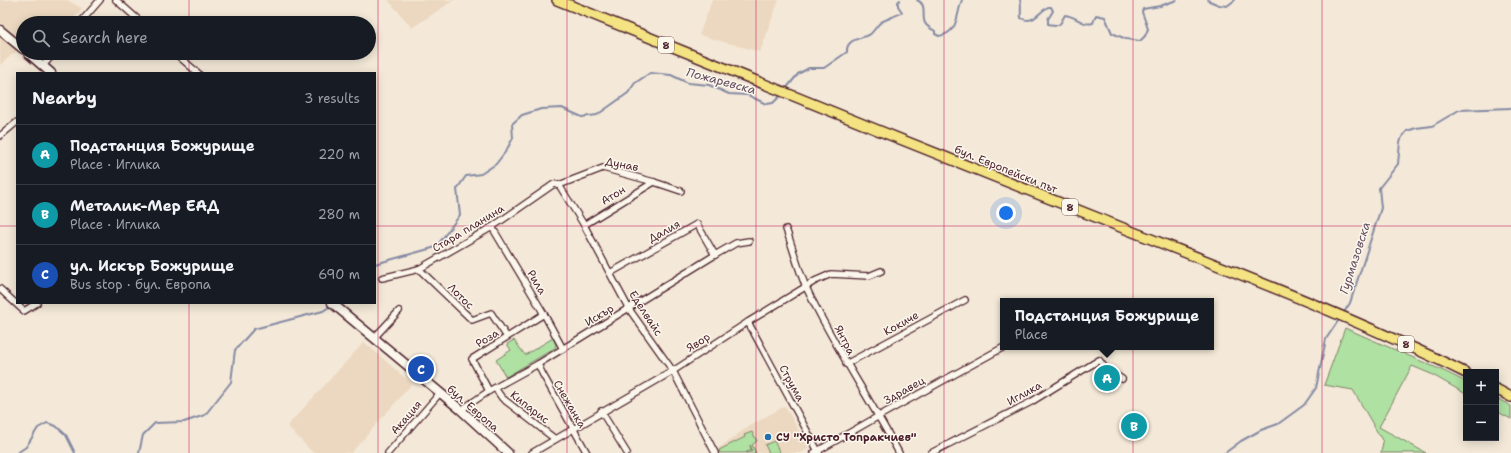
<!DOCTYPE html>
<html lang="en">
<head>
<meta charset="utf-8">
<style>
  :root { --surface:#171b24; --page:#20242c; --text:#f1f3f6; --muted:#9ea1a6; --line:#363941; --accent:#1f6fb2 }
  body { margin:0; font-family:"Shantell Sans",sans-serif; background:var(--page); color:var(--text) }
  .controls { position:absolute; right:12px; bottom:12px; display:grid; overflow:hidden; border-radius:0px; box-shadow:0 2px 10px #0003 }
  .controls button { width:36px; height:36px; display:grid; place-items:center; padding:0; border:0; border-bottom:1px solid var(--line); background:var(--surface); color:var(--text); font:20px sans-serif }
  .you { position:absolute; left:1006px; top:213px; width:14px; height:14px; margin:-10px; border:3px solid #fff; border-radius:50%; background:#1a73e8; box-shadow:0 0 0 6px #1a73e833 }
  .badge { display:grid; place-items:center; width:26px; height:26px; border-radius:50%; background:var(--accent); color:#fff; font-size:13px; font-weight:700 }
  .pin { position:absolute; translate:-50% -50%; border:2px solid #fff; box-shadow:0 1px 4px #0006 }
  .popup { position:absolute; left:1000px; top:298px; width:214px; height:52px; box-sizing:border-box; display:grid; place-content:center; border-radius:0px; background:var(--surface); filter:drop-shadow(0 1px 3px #0005); font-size:13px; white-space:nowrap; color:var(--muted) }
  .popup b { font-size:15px; color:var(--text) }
  .popup::after { content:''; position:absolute; left:50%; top:100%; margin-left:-8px; border:8px solid transparent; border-top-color:var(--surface) }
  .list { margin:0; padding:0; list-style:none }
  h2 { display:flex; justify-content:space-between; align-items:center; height:52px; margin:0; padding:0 16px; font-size:17px }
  h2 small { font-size:13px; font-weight:400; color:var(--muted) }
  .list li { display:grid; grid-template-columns:26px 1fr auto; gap:12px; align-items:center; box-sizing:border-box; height:60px; padding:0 16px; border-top:1px solid var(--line) }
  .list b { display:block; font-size:15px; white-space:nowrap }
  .list p { margin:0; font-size:13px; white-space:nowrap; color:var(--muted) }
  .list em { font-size:13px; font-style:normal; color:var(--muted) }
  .icon { flex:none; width:22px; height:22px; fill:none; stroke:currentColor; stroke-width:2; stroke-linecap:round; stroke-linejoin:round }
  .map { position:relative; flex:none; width:1511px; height:453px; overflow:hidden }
  .search { position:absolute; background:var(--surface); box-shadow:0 2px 10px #0003; left:16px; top:16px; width:360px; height:44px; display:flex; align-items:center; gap:10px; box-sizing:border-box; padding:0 14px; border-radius:22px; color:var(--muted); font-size:15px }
  .panel { position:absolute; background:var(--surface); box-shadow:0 2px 10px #0003; left:16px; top:72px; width:360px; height:232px; border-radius:0px }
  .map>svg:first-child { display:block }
  .built { fill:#ecd8c0 }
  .green { fill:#aee1a2; stroke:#7c8066 }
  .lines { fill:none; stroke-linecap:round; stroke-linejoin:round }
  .stream { stroke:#858aa4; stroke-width:2 }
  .street-casing { stroke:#4a1f2b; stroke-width:8 }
  .secondary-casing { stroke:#4a1f2b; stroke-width:11 }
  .primary-casing { stroke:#4a1f2b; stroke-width:12 }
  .street { stroke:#fbf7ec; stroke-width:5.5 }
  .secondary { stroke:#fbf7ec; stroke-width:8 }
  .primary { stroke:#f4e382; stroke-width:9 }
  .grid { fill:none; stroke:#c2185b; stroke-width:1; stroke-opacity:0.55 }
  .poi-dot { fill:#1f6fb2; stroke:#fbf7ec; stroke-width:1.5 }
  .labels { text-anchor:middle; stroke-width:3; stroke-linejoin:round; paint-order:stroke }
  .shield { fill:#fbf7ec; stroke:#7f6065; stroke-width:1 }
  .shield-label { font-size:10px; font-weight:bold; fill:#4a1f2b }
  .street-label { font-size:11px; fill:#4a1f2b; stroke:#fbf7ec }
  .poi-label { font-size:11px; font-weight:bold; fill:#4a1f2b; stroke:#fbf7ec; text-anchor:start }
  .water-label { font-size:12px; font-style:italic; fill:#634c5e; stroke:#fbf7ec }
</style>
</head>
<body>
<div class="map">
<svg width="1511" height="453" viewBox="0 0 1511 453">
  <rect width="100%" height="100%" fill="#f4e9d8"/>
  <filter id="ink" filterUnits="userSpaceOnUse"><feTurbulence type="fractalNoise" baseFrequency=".025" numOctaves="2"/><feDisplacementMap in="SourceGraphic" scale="8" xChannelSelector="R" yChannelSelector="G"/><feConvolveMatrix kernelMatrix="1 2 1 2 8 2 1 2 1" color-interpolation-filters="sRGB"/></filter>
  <g filter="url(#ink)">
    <g class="built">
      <path d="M0 0H67L82 8 70 23H23V42L0 22Z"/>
      <path d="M388 0H454L412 28Z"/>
      <path d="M712 0H779L760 52 699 35Z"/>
      <path d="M0 37 17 51 0 65Z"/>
      <path d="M364 342 412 384 351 453H313L287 426Z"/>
      <path d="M785 406 809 448 801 453H718L716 450 749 426Z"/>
    </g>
    <g class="green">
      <path d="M1345 328 1446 372 1466 382V394L1431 374 1412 366 1379 427 1426 453H1381L1383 442 1353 390 1324 385Z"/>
      <path d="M553 338 556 345 555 348 506 377 496 360 511 350 507 344 514 340 525 355Z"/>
      <path d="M1496 398 1511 406V419L1496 411Z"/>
      <path d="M752 432 757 441 752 445 756 453H746L752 450 750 445 751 450 745 453H720L719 450 745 437 744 435Z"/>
      <path d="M774 441 780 453H769L765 445Z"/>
    </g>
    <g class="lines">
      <g class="stream">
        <path d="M917 0C928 5 921 15 925 23 927 27 932 29 935 31V34L939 36C959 33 956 15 962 0"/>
        <path d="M1020 0C1022 6 1020 13 1021 18 1033 25 1039 12 1048 7H1051L1053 11 1048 19V24C1063 27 1059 24 1065 15 1076 16 1082 26 1093 23L1096 15 1105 17 1112 33 1126 39 1140 41 1145 36 1148 29 1142 12 1143 9 1160 6 1177 0"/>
        <path d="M1207 0 1219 5 1227 6 1235 0"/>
        <path d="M785 90 798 74 809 68H824L847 52C846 39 860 39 869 35 874 32 876 26 880 23 887 18 895 17 902 12L898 6V2L900 0"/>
        <path d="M375 264 436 247 460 215 457 189 466 176 481 174 496 164 506 151 513 138 512 124 522 115 541 109 562 108 582 117 597 115 628 93 635 83 650 73 671 75 688 83 709 85 729 94 748 95 766 104 773 103 781 95"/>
        <path d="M1343 314 1350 303 1381 208 1379 188 1398 164 1400 142 1402 137 1407 131 1416 128 1432 126 1459 110 1511 108"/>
        <path d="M17 453 26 447 38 428 47 423 56 426 66 435 75 453"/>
        <path d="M139 453 143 435 155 423 184 422 205 415 231 382 235 350 254 329 323 311 332 305"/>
        <path d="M1225 453 1241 441 1261 430 1278 424 1304 405 1316 388 1326 339 1340 318"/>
      </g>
      <defs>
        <g id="street">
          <path d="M116 0 142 23"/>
          <path d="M80 23 100 0"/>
          <path d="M175 53 198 73"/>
          <path d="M43 66 54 53"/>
          <path d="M0 136 17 122"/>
          <path d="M559 185 584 225 629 309 673 371 715 453"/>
          <path d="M584 225 654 182"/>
          <path d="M492 227 544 314 563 349"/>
          <path d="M786 229C793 248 798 269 806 287 833 345 869 397 899 453"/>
          <path d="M419 269 472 320 491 313 507 337"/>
          <path d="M610 273 697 224 715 255"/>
          <path d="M382 278 419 269 492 227 554 184 559 185 603 168 654 182 681 191"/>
          <path d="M0 289 24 311 37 303"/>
          <path d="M748 322 819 453"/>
          <path d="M374 338 399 311"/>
          <path d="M538 364 542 373 587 453"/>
          <path d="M846 364 965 300"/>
          <path d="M495 388 502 398 555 439"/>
          <path d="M489 391 472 359 544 314"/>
          <path d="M461 410 489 391 538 364 715 255 736 243 749 241"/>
          <path d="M601 411 627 453"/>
          <path d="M388 453 440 393"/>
          <path d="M532 453 673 371 748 322 815 281 831 274 869 276 881 271"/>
          <path d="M814 453 879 416 1004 347"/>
          <path d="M931 453 1031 402 1099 360 1105 368 1122 379"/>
        </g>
        <g id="secondary">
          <path d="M0 30 23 49"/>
          <path d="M28 53 51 73"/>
          <path d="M332 303 461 410 508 453"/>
        </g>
        <g id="primary">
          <path d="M557 0C735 73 914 145 1093 216 1218 266 1345 313 1466 373"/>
          <path d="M1496 389 1511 397"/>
        </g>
      </defs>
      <use href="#street" class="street-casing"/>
      <use href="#secondary" class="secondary-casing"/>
      <use href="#primary" class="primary-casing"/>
      <use href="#street" class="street"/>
      <use href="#secondary" class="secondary"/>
      <use href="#primary" class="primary"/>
    </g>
  </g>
  <path class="grid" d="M189 0V23M378 0V453M567 0V453M756 0V453M944 0V453M1133 0V453M1322 0V453M189 53V73M0 226H17M375 226H1511M189 303V453"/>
  <circle class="poi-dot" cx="768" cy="437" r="4"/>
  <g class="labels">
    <g class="shield">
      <rect x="658" y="37" width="16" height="16" rx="3"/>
      <rect x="1062" y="199" width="16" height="16" rx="3"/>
      <rect x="1398" y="336" width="16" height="16" rx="3"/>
    </g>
    <g class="shield-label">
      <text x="666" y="49">8</text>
      <text x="1070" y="211">8</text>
      <text x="1406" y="348">8</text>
    </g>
    <g class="street-label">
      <text transform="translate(622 164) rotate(11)" y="4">Дунав</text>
      <text transform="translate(1006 169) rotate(22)" y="4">бул. Европейски път</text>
      <text transform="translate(613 195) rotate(-32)" y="4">Атон</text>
      <text transform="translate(468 228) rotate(-31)" y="4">Стара планина</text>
      <text transform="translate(664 231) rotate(-29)" y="4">Далия</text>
      <text transform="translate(537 282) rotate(60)" y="4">Рила</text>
      <text transform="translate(461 296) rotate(44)" y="4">Лотос</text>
      <text transform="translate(646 313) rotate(57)" y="4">Еделвайс</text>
      <text transform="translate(599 315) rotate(-31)" y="4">Искър</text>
      <text transform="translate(901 323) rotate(-29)" y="4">Кокиче</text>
      <text transform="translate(487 338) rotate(-31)" y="4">Роза</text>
      <text transform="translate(845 340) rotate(63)" y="4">Янтра</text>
      <text transform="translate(698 342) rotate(-33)" y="4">Явор</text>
      <text transform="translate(792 383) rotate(61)" y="4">Струма</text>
      <text transform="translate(904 390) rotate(-29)" y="4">Здравец</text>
      <text transform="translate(1024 393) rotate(-29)" y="4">Иглика</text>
      <text transform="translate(570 404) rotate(60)" y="4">Снежанка</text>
      <text transform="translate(530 407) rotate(38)" y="4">Кипарис</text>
      <text transform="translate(473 408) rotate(41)" y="4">бул. Европа</text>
      <text transform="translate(406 417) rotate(-49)" y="4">Акация</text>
    </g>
    <g class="poi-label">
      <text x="776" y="441">СУ "Христо Топракчиев"</text>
    </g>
    <g class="water-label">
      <text transform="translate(721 81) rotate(15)" y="4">Пожаревска</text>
      <text transform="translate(1355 258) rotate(-72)" y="4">Гурмазовска</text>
    </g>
  </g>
</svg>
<div class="controls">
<button>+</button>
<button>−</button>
</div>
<div class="you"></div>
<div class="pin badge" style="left:1107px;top:378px;background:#0f9aa8">A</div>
<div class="popup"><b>Подстанция Божурище</b>Place</div>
<div class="pin badge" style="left:1134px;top:426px;background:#0f9aa8">B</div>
<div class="pin badge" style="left:421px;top:369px;background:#1a4fb4">C</div>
<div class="search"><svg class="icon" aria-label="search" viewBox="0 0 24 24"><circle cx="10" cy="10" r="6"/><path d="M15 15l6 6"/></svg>Search here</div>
<section class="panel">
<h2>Nearby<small>3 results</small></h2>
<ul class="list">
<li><span class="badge" style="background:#0f9aa8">A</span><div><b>Подстанция Божурище</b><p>Place · Иглика</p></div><em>220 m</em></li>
<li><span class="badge" style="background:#0f9aa8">B</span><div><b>Металик-Мер ЕАД</b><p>Place · Иглика</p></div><em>280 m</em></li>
<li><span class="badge" style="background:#1a4fb4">C</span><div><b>ул. Искър Божурище</b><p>Bus stop · бул. Европа</p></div><em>690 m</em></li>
</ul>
</section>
</div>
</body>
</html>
